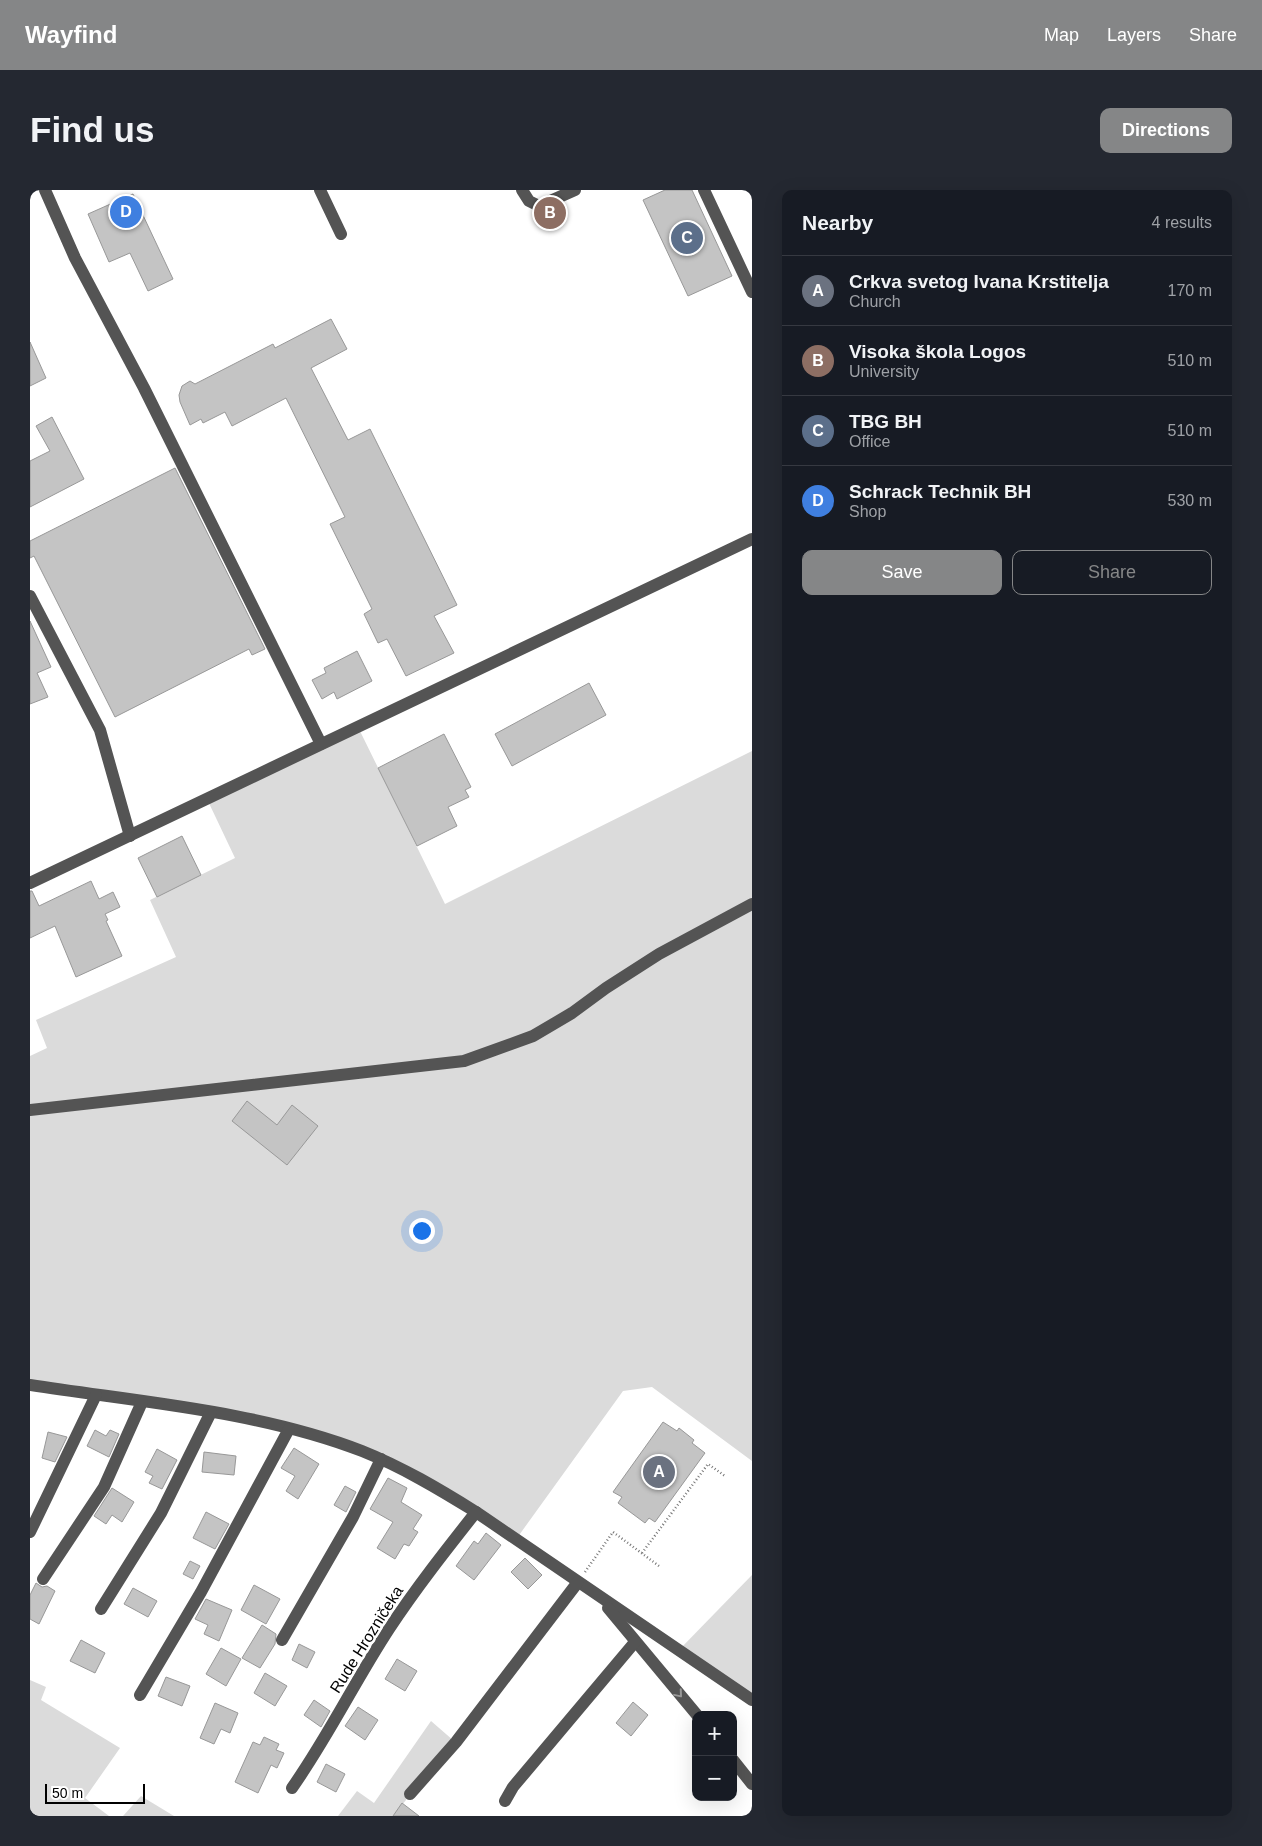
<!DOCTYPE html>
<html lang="en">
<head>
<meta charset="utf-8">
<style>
  :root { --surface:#171b24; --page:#242831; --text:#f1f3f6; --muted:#9ea1a6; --line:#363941; --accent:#858687 }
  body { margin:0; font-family:Helvetica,sans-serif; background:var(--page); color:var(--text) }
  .controls { position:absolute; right:15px; bottom:15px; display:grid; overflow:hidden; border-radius:10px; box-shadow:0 5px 20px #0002 }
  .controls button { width:45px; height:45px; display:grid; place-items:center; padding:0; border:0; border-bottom:1px solid var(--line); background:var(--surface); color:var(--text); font:25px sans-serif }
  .scale { position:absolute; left:15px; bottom:12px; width:100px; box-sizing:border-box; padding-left:5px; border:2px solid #000; border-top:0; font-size:14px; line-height:18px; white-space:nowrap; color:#000; -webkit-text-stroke:4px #fff; paint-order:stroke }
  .you { position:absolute; left:391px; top:1040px; width:18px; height:18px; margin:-12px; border:4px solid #fff; border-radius:50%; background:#1a73e8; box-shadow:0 0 0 8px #1a73e833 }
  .badge { display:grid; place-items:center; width:32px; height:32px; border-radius:50%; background:var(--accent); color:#fff; font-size:16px; font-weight:700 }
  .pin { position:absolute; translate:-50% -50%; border:2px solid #fff; box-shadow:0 1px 5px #0006 }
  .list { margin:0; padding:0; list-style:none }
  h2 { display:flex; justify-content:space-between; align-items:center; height:65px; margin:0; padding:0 20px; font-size:21px }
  h2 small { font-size:16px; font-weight:400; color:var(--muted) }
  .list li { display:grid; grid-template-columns:32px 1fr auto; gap:15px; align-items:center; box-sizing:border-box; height:70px; padding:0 20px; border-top:1px solid var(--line) }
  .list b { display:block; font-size:19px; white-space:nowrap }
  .list p { margin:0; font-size:16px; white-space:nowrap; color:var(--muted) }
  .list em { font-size:16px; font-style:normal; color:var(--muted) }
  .actions { display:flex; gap:10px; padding:15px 20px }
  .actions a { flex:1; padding:11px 0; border:1px solid var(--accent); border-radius:10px; text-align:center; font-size:18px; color:var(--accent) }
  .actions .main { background:var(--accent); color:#fff }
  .map { position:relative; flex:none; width:722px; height:1626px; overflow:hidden; border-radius:10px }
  header { display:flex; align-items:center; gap:30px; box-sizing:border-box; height:70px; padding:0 25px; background:var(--accent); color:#fff }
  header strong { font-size:24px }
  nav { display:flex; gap:28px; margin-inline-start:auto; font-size:18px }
  .intro { display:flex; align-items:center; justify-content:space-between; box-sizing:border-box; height:120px; padding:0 30px }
  h1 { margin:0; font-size:35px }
  .button { padding:12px 22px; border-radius:10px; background:var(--accent); color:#fff; font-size:18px; font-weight:700 }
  main { display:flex; gap:30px; padding:0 30px }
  aside { flex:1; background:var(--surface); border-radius:10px; box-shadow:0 5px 20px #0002 }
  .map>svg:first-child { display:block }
  .green { fill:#dbdbdb }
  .building { fill:#c4c4c4; stroke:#989898 }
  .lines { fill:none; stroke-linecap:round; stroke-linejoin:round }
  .path { stroke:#767676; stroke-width:2.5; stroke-dasharray:1 2.5; stroke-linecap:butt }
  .minor { stroke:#545454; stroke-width:12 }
  .oneway { stroke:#989898 }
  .labels { text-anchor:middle; stroke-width:5; stroke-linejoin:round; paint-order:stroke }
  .street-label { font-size:16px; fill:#000; stroke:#fff }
</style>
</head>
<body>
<header>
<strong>Wayfind</strong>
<nav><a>Map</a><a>Layers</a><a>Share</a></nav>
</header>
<div class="intro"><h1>Find us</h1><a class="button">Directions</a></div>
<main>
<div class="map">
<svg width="722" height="1626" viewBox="0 0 722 1626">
  <rect width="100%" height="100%" fill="#fff"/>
  <g class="green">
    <path d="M328 537 415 714 722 561V1271L622 1197 593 1201 487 1348 446 1322 301 1249 0 1192V866L17 858 6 830 146 767 120 710 205 668 177 609Z"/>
    <path d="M722 1385V1510L650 1459Z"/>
    <path d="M0 1490 16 1497 11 1510 90 1558 55 1608 79 1626H0Z"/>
    <path d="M401 1531 424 1551 363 1626H308L327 1601 344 1613Z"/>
    <path d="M111 1606 144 1626H93Z"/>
  </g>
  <g class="building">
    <path d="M635 0H662L702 86 658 106 613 10Z"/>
    <path d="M103 4 143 89 118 101 100 63 79 72 58 24Z"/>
    <path d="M301 129 317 159 281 178 318 250 340 239 427 415 404 426 424 463 376 486 357 449 348 453 334 424 342 419 300 334 315 327 256 208 202 236 195 222 173 233 171 229 160 235 150 212 149 205 152 196 160 191 165 194 243 154 245 158Z"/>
    <path d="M0 152 16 188 0 196Z"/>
    <path d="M22 227 54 289 0 317V271L20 261 6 236Z"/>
    <path d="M145 278 235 459 222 465 219 459 85 527 4 366 0 368V351Z"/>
    <path d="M0 431 21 477 7 483 18 507 0 514Z"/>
    <path d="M327 461 342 491 307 509 304 502 292 509 282 490 296 483 294 478Z"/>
    <path d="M559 493 576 525 482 576 465 544Z"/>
    <path d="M414 544 441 597 435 600 439 607 418 617 427 636 387 656 348 578Z"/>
    <path d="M152 646 171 685 127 707 108 668Z"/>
    <path d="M61 691 69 709 83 702 90 717 75 724 78 730 76 731 92 766 46 787 25 736 0 748V701H2L9 716Z"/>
    <path d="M217 911 247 935 262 915 288 936 257 975 202 931Z"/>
    <path d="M633 1232 647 1241 649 1238 664 1250 662 1253 675 1263 625 1332 619 1328 615 1333 588 1313 592 1307 583 1302Z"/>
    <path d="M65 1240 76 1246 80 1240 89 1244 79 1267 57 1256Z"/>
    <path d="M18 1242 37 1247 25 1272 12 1268Z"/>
    <path d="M264 1258 289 1274 268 1309 256 1301 265 1286 251 1278Z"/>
    <path d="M127 1259 147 1270 132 1299 119 1293 123 1286 115 1282Z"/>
    <path d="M174 1262 206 1266 204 1285 172 1282Z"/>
    <path d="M358 1288 377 1298 371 1312 392 1325 383 1339 388 1342 379 1356 374 1354 365 1369 347 1358 363 1332 340 1319Z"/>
    <path d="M315 1296 326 1302 316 1322 304 1315Z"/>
    <path d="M82 1298 104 1312 92 1332 82 1325 76 1334 64 1326Z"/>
    <path d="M176 1322 199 1334 185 1359 163 1348Z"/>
    <path d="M456 1343 471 1355 444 1390 426 1376 444 1351 448 1354Z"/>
    <path d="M495 1368 512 1385 498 1399 481 1382Z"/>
    <path d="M160 1371 170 1376 163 1389 153 1384Z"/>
    <path d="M6 1393 12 1397 17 1396 25 1401 9 1434 0 1429V1405Z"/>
    <path d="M224 1395 250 1409 236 1434 211 1420Z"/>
    <path d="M103 1398 127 1411 118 1427 94 1414Z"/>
    <path d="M176 1409 202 1420 189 1451 174 1444 178 1435 165 1429Z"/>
    <path d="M232 1435 246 1444 245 1454 230 1478 212 1468Z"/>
    <path d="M51 1450 75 1463 65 1483 40 1471Z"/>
    <path d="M269 1454 285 1462 277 1478 262 1470Z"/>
    <path d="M191 1458 211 1469 196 1496 176 1484Z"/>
    <path d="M367 1469 387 1481 375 1501 355 1489Z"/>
    <path d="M235 1483 257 1496 245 1516 224 1503Z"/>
    <path d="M136 1487 160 1496 152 1516 128 1506Z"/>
    <path d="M284 1510 300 1521 291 1537 274 1525Z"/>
    <path d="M603 1512 618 1525 601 1546 586 1533Z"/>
    <path d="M185 1513 208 1523 200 1543 191 1539 184 1554 170 1548Z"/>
    <path d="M328 1517 348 1530 335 1550 315 1536Z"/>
    <path d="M234 1547 249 1554 246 1560 254 1563 247 1578 241 1575 228 1603 205 1592 223 1552 230 1555Z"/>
    <path d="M296 1574 315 1584 306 1602 287 1592Z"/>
    <path d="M372 1613 389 1626H363Z"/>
  </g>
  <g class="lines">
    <g class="path">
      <path d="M612 1363 678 1274 695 1286"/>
      <path d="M555 1382 583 1342 629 1376"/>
    </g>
    <g class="minor">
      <path d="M15 0 45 68 114 198 291 554"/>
      <path d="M290 0 311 44"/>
      <path d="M492 0 499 11 509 16 545 0"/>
      <path d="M674 0 722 102"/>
      <path d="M0 406 70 540 100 646"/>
      <path d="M0 693 722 349"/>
      <path d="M0 920 434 871 503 846 542 823 576 798 629 764 722 714"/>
      <path d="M0 1195C109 1212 229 1221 332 1261 372 1277 409 1299 446 1322L722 1510"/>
      <path d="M0 1342 66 1205"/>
      <path d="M13 1389 74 1297 112 1212"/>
      <path d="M578 1418 667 1525"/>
      <path d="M71 1419 131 1323 181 1222"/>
      <path d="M252 1450 323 1327 351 1269"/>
      <path d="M110 1505 171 1402 259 1239"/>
      <path d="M703 1570 722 1594"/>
      <path d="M262 1598C298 1547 325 1491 359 1439 386 1398 416 1360 446 1322"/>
      <path d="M380 1604 426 1552 548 1392"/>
      <path d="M475 1611 483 1597 605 1452"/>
    </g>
  </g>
  <defs><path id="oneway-chevron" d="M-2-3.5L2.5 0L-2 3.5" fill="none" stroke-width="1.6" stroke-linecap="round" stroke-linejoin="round" transform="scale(1.25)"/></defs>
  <use class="oneway" href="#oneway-chevron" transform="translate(649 1504) rotate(50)"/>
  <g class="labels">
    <g class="street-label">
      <text transform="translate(336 1449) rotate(-58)" y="6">Rude Hrozničeka</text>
    </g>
  </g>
</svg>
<div class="controls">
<button>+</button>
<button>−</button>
</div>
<div class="scale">50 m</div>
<div class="you"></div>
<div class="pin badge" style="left:629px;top:1282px;background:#6b7280">A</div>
<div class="pin badge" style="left:520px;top:23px;background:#8d6e63">B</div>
<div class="pin badge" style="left:657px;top:48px;background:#5c6f8a">C</div>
<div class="pin badge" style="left:96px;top:22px;background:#3f7fe0">D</div>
</div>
<aside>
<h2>Nearby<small>4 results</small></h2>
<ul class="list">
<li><span class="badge" style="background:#6b7280">A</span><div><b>Crkva svetog Ivana Krstitelja</b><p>Church</p></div><em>170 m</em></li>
<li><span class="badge" style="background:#8d6e63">B</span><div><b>Visoka škola Logos</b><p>University</p></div><em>510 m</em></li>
<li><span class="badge" style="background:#5c6f8a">C</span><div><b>TBG BH</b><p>Office</p></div><em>510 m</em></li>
<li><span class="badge" style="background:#3f7fe0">D</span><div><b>Schrack Technik BH</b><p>Shop</p></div><em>530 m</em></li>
</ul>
<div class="actions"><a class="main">Save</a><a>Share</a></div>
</aside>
</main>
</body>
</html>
